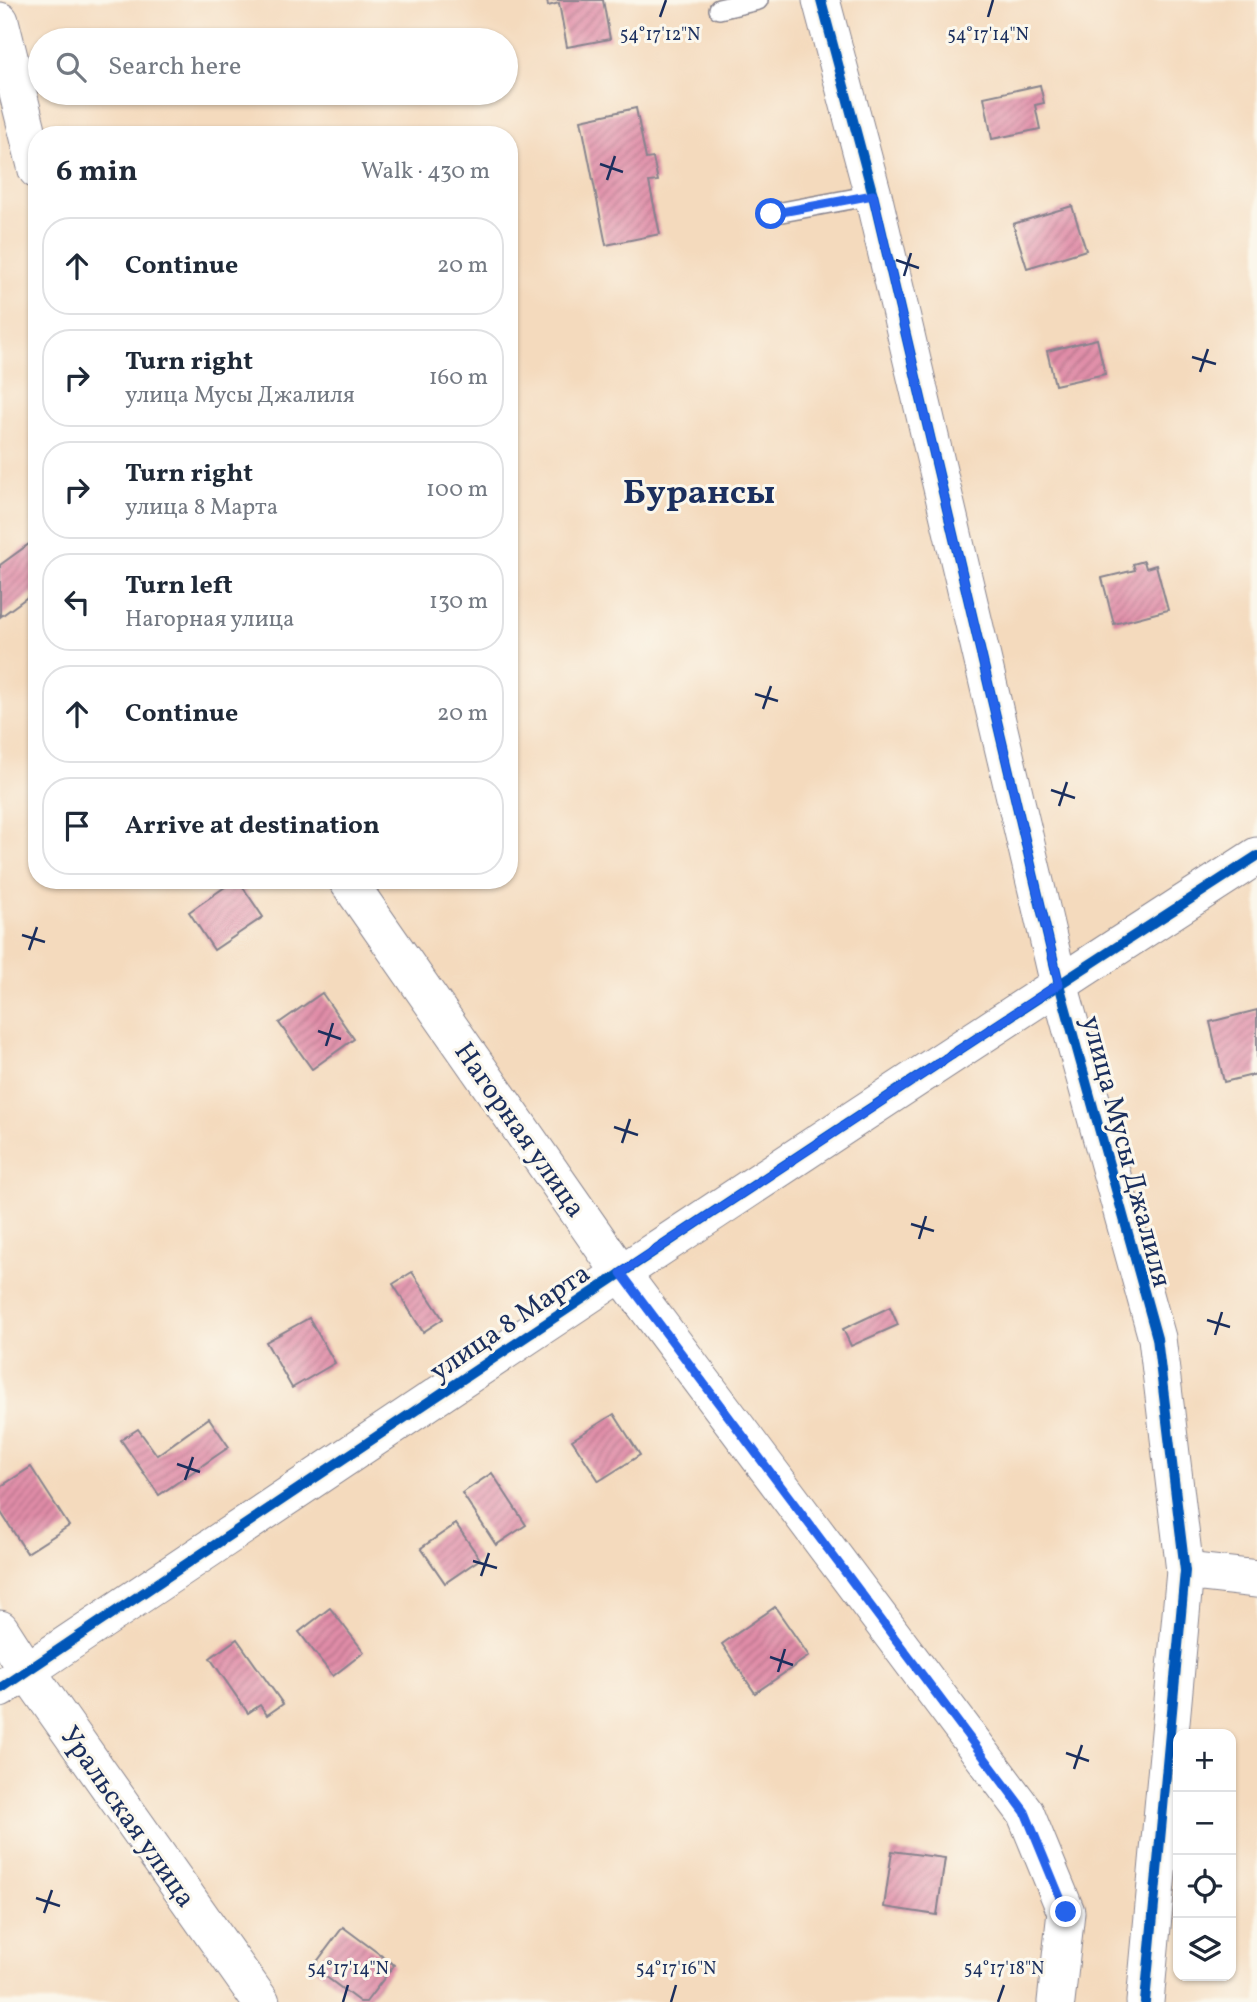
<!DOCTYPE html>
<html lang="en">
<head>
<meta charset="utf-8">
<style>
  :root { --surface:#fff; --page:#f2f2f3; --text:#1f2937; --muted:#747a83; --line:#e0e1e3 }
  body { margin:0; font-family:Vollkorn,serif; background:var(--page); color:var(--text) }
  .controls { position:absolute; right:21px; bottom:21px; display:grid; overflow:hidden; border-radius:14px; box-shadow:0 2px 5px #0004 }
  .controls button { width:63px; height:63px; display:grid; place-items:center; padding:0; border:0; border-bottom:2px solid var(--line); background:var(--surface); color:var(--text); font:35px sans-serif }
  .stop { position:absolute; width:21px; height:21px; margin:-16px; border:5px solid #2563eb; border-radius:50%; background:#fff }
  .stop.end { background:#2563eb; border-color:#fff; box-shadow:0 2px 7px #0008 }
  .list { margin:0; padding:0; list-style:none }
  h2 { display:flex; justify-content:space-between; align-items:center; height:91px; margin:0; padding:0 28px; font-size:30px }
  h2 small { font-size:23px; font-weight:400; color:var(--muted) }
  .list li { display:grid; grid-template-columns:46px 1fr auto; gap:21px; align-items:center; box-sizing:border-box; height:98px; margin:0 14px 14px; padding:0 14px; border:2px solid var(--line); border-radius:28px }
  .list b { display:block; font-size:26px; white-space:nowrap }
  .list p { margin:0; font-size:23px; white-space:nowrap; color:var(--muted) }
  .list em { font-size:23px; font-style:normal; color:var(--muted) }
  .icon { flex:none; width:38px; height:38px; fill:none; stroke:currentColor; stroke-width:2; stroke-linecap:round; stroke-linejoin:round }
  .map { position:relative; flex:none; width:1257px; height:2002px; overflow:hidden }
  .search { position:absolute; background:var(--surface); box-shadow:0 2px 5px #0004; left:28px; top:28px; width:490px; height:77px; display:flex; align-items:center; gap:18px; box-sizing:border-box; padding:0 24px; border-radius:38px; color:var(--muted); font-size:26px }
  .panel { position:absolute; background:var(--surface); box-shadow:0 2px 5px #0004; left:28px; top:126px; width:490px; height:763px; border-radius:28px }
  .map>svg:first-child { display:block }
  .building { fill:url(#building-hatch) }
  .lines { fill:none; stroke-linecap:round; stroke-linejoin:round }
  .service-casing { stroke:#88848e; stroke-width:22 }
  .minor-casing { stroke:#88848e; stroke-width:39 }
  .service { stroke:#fff; stroke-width:19 }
  .minor { stroke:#fff; stroke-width:37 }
  .cycleway-casing { stroke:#fbf7ec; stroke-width:15 }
  .cycleway { stroke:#0057b8; stroke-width:10 }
  .route { stroke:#2563eb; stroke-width:9 }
  .ticks { fill:none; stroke:#1b2f5e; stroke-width:2.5 }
  .labels { text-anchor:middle; stroke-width:6; stroke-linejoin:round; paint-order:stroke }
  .street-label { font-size:28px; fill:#1b2f5e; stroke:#fbf7ec }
  .district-label { font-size:35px; font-weight:bold; fill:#1b2f5e; stroke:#fbf7ec }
  .ticks-label { font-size:18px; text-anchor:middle; fill:#1b2f5e; stroke:#fbf7ec; stroke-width:6; stroke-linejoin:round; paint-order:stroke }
</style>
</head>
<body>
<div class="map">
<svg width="1257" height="2002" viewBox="0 0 1257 2002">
  <defs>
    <pattern id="building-hatch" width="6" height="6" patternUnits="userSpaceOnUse" patternTransform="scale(1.75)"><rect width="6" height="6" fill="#e08ca7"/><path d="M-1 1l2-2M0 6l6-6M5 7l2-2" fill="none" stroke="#b5738b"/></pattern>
  </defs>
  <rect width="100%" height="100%" fill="#fbf7ec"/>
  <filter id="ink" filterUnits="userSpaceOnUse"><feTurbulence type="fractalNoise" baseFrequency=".0143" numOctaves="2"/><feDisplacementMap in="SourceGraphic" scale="14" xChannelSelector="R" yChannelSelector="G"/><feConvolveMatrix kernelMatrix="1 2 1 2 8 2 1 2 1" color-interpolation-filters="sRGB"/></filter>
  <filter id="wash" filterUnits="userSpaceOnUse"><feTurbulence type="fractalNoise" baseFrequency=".00686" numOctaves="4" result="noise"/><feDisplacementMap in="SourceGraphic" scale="28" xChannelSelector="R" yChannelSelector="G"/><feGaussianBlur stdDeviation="1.57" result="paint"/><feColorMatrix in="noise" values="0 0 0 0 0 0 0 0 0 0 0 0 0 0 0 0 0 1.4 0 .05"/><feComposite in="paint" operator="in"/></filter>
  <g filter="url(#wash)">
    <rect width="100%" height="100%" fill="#f4dabd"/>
    <g id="blocks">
      <g class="building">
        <path d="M547 0H603L610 39 567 47 559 3 548 6Z"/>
        <path d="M1040 85 1044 103 1035 105 1040 129 992 139 984 97Z"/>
        <path d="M636 108 646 159 653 158 658 181 649 182 660 234 606 245 581 120Z"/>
        <path d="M1072 206 1086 250 1027 268 1013 224Z"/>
        <path d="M1097 339 1105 374 1055 385 1047 351Z"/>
        <path d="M29 544 37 555V590L0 617V565Z"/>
        <path d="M1144 561 1146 568 1156 565 1168 610 1114 624 1102 578 1135 570 1133 564Z"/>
        <path d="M235 880H238L263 917 214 950 189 912Z"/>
        <path d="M322 993 354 1039 312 1069 279 1023Z"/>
        <path d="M1257 1010V1074L1224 1082 1210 1022Z"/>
        <path d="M412 1272 443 1319 423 1332 393 1284Z"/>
        <path d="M890 1307 898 1325 851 1346 843 1329Z"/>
        <path d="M309 1318 335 1363 292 1388 266 1342Z"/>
        <path d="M614 1414 640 1455 599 1481 572 1440Z"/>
        <path d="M209 1418 229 1447 159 1495 121 1440 138 1429 157 1455Z"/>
        <path d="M31 1467 69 1526 27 1553 0 1511V1487Z"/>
        <path d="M492 1473 526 1525 496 1545 462 1493Z"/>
        <path d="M456 1524 480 1559 445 1583 421 1548Z"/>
        <path d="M775 1607 809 1656 755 1693 722 1644Z"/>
        <path d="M330 1608 364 1652 333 1676 299 1632Z"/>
        <path d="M237 1639 283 1704 267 1715 260 1705 248 1713 210 1658Z"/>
        <path d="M892 1851 945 1858 937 1915 884 1907Z"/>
        <path d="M343 1927 394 1965 366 2002H360L313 1967Z"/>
      </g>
    </g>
  </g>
  <g filter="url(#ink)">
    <use href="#blocks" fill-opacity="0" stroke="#88848e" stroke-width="2"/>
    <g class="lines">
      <defs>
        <g id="service">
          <path d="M719 9 758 0"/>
          <path d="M771 214 873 195"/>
        </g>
        <g id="minor">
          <path d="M821 0 873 195 1059 984 1157 1338 1185 1571 1145 2002"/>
          <path d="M0 21 37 170"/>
          <path d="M347 880 621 1273 1025 1812 1066 1912 1056 2002"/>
          <path d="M1185 1571 1257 1579"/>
          <path d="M0 1629 27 1671 261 2002"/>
          <path d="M0 1689C417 1409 834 1129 1257 856"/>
        </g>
      </defs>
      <use href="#service" class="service-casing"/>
      <use href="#minor" class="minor-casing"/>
      <use href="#service" class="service"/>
      <use href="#minor" class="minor"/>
      <defs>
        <g id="cycleway">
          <path d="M821 0 873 195 1059 984 1157 1338 1185 1571 1145 2002"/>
          <path d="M0 1689C417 1409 834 1129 1257 856"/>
        </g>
      </defs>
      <use href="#cycleway" class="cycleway-casing"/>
      <use href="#cycleway" class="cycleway"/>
    </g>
  </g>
  <g class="lines" filter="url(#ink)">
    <path class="route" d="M771 214 873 195 1059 984 621 1273 1025 1812 1066 1912"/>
  </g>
  <path class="ticks" d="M660 17 666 0M988 17 993 0M600 164 623 172M607 180 615 156M896 260 919 268M904 276 911 253M1192 357 1216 364M1200 372 1208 349M755 694 778 701M763 709 771 686M1051 790 1075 798M1059 806 1067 782M22 935 45 942M29 950 37 927M318 1031 341 1039M326 1046 333 1023M614 1127 638 1135M622 1143 630 1119M911 1224 934 1231M919 1239 926 1216M1207 1320 1230 1327M1215 1335 1222 1312M177 1464 200 1472M185 1480 193 1457M473 1561 497 1568M481 1576 489 1553M770 1657 793 1665M778 1672 785 1649M1066 1753 1089 1761M1074 1769 1082 1745M36 1898 60 1906M44 1913 52 1890M343 2002 348 1985M671 2002 676 1985M998 2002 1004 1985"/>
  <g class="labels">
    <g class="street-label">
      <text transform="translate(521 1129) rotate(55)" y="10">Нагорная улица</text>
      <text transform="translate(1128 1151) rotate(75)" y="10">улица Мусы Джалиля</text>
      <text transform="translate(509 1321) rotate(-34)" y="10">улица 8 Марта</text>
      <text transform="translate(129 1816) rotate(55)" y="10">Уральская улица</text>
    </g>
    <g class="district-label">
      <text x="699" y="503">Бурансы</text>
    </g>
  </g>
  <g class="ticks-label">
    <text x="660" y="40">54°17'12"N</text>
    <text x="988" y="40">54°17'14"N</text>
    <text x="348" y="1974">54°17'14"N</text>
    <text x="676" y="1974">54°17'16"N</text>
    <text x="1004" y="1974">54°17'18"N</text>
  </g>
</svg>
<div class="controls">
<button>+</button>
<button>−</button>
<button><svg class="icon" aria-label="locate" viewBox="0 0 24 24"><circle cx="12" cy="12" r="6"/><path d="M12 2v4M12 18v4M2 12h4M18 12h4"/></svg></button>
<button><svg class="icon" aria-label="layers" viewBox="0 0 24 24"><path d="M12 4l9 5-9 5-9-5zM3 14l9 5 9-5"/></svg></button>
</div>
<div class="stop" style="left:771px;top:214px"></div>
<div class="stop end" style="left:1066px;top:1912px"></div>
<div class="search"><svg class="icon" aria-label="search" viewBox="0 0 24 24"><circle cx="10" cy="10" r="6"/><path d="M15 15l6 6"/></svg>Search here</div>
<section class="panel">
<h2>6 min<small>Walk · 430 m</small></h2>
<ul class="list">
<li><svg class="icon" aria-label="ahead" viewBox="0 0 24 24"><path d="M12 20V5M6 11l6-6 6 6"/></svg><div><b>Continue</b></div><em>20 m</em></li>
<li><svg class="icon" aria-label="right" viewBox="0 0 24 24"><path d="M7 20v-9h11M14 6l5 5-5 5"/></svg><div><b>Turn right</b><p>улица Мусы Джалиля</p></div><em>160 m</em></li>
<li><svg class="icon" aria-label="right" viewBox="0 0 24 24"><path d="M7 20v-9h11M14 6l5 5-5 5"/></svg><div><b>Turn right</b><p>улица 8 Марта</p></div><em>100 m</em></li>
<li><svg class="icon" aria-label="left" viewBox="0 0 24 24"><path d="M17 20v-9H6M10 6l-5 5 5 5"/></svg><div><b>Turn left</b><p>Нагорная улица</p></div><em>130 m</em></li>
<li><svg class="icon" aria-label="ahead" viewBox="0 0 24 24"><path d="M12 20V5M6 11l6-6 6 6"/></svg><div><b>Continue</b></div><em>20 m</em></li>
<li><svg class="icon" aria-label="arrive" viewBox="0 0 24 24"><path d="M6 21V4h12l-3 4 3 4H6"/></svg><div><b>Arrive at destination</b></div></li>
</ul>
</section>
</div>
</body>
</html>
